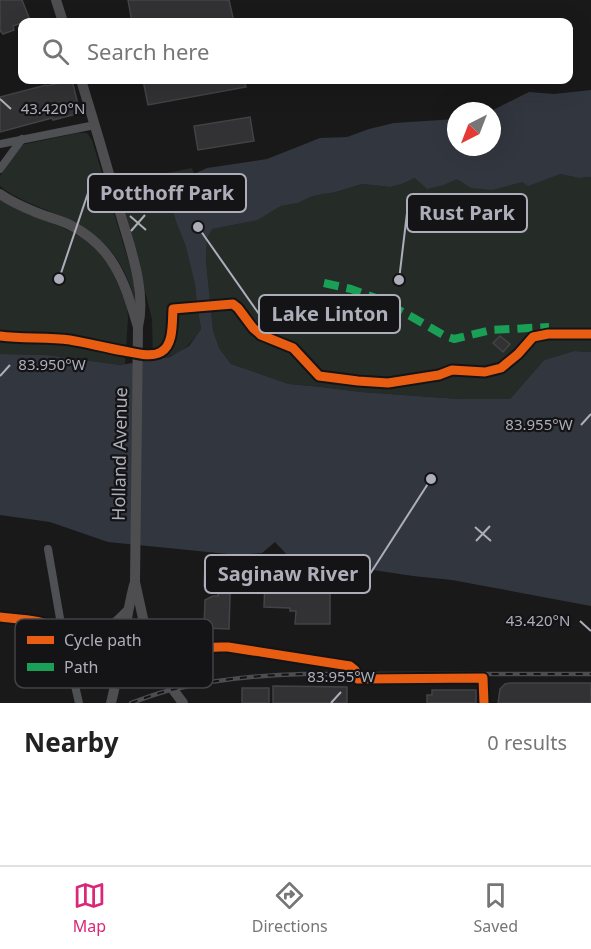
<!DOCTYPE html>
<html lang="en">
<head>
<meta charset="utf-8">
<style>
  :root { --surface:#fff; --page:#f2f2f2; --text:#222; --muted:#767676; --line:#e0e0e0; --accent:#db2777 }
  body { margin:0; font-family:"Noto Sans",sans-serif; background:var(--page); color:var(--text) }
  .compass { position:absolute; left:447px; top:102px; width:54px; height:54px; border-radius:50%; background:var(--surface); box-shadow:0 6px 24px #0002; rotate:222deg }
  .list { margin:0; padding:0; list-style:none }
  h2 { display:flex; justify-content:space-between; align-items:center; height:78px; margin:0; padding:0 24px; font-size:26px }
  h2 small { font-size:20px; font-weight:400; color:var(--muted) }
  .icon { flex:none; width:33px; height:33px; fill:none; stroke:currentColor; stroke-width:2; stroke-linecap:round; stroke-linejoin:round }
  .map { position:relative; flex:none; width:591px; height:703px; overflow:hidden }
  .search { position:absolute; background:var(--surface); box-shadow:0 6px 24px #0002; left:18px; right:18px; top:18px; height:66px; display:flex; align-items:center; gap:15px; box-sizing:border-box; padding:0 21px; border-radius:12px; color:var(--muted); font-size:22px }
  .sheet { height:162px; background:var(--surface) }
  nav { display:flex; justify-content:space-around; align-items:center; box-sizing:border-box; height:84px; border-top:2px solid var(--line); background:var(--surface); font-size:16px; color:var(--muted) }
  nav a { display:grid; justify-items:center; gap:3px }
  nav .on { color:var(--accent) }
  .map>svg:first-child { display:block }
  .green { fill:#252c28 }
  .water { fill:#32363e }
  .building { fill:#323234; stroke:#434346; stroke-width:1.5 }
  .lines { fill:none; stroke-linecap:round; stroke-linejoin:round }
  .street { stroke:#4f5053; stroke-width:8 }
  .secondary { stroke:#4e4e51; stroke-width:10 }
  .rail-casing { stroke:#4d4d50; stroke-width:4.5 }
  .rail { stroke:#141416; stroke-width:2; stroke-dasharray:7; stroke-linecap:butt }
  .quiet { stroke:#1a9f57; stroke-width:8; stroke-dasharray:15 8; stroke-linecap:butt }
  .cycleway-casing { stroke:#141416; stroke-width:13 }
  .cycleway { stroke:#e95d12; stroke-width:9 }
  .ticks { fill:none; stroke:#adaeb9; stroke-width:2 }
  .labels { text-anchor:middle; stroke-width:4.5; stroke-linejoin:round; paint-order:stroke }
  .street-label { font-size:18px; fill:#adaeb9; stroke:#141416 }
  .key { fill:#141416; stroke:#424247; stroke-width:1.5 }
  .key-label { font-size:16px; fill:#adaeb9 }
  .ticks-label { font-size:15px; text-anchor:middle; fill:#adaeb9; stroke:#141416; stroke-width:4.5; stroke-linejoin:round; paint-order:stroke }
  .leader { fill:none; stroke:#adaeb9; stroke-width:2 }
  .callout-dot { fill:#adaeb9; stroke:#141416; stroke-width:2 }
  .callout { fill:#141416; stroke:#adaeb9; stroke-width:2 }
  .callout-label { font-size:20px; text-anchor:middle; font-weight:bold; fill:#adaeb9 }
</style>
</head>
<body>
<div class="map">
<svg width="591" height="703" viewBox="0 0 591 703">
  <rect width="100%" height="100%" fill="#19191a"/>
  <g class="green">
    <path d="M78 133H87L92 140 134 280 135 301C121 250 97 230 49 211 32 204 15 198 0 186V176L21 145Z"/>
    <path d="M192 168 194 174 179 186 174 193 177 224 186 247 195 285 197 306 201 329C186 350 179 356 153 360L152 319 118 183Z"/>
    <path d="M560 174 579 178 591 177V352L574 351 544 360 510 399H459L361 392 321 387 289 384 231 364 219 348 213 330 206 261 207 238 211 229 258 220 281 206 298 203 313 196 336 192 362 184 390 187 402 184 415 178 444 185 457 178 471 188 522 181Z"/>
    <path d="M0 199 72 232 90 243 110 266 127 306 128 318 125 364 119 365 47 355 0 354Z"/>
  </g>
  <path class="water" d="M591 90V177L579 178 560 174 528 186 522 182 492 190 471 188 457 179 444 185 427 189 415 178 402 184 390 187 362 184 336 192 313 196 298 203 281 206 258 220 212 229 207 238 206 261 213 330 219 348 231 364 289 384 321 387 361 392 459 399H510L544 360 574 351 591 352V606L452 580 413 576 360 568 335 570 319 569 289 557 275 542 262 553 238 555 108 542 50 522 0 515V354L47 355 120 365 170 357 189 346 201 329 197 306 195 285 186 247 177 224 170 202 174 193 179 186 194 174 207 168 267 159 320 138 347 137 369 129 394 123 456 119V147H492L491 111 529 92 554 94Z"/>
  <g class="building">
    <path d="M0 0H22L30 20 13 26 14 30 3 34 1 31 0 32Z"/>
    <path d="M128 0H229L234 22H132Z"/>
    <path d="M72 80 80 113 53 120 52 118 0 132V97L46 85 47 86Z"/>
    <path d="M143 80H244L246 87 148 105Z"/>
    <path d="M250 117 254 141 198 150 194 126Z"/>
    <path d="M500 336 510 344 503 352 493 343Z"/>
    <path d="M205 564 231 565 229 629 204 628 205 600 213 596H218V587L204 586Z"/>
    <path d="M265 579H301V588L330 589V624H295L296 611H290V608L264 607Z"/>
    <path d="M510 683H591V703H498L500 689 505 684Z"/>
    <path d="M273 686 347 687V703H273Z"/>
    <rect x="242" y="688" width="27" height="15"/>
    <path d="M432 690H476V703H427V695H432Z"/>
  </g>
  <g class="lines">
    <g class="street">
      <path d="M0 144 95 125"/>
      <path d="M0 169 22 139"/>
      <path d="M48 549 62 630 79 703"/>
      <path d="M0 617C18 619 49 620 63 631 80 645 94 676 117 682 122 683 129 682 135 682 167 681 175 661 200 650 209 646 218 647 228 647L350 666 355 670 358 679 483 678 484 703"/>
      <path d="M62 630C97 640 104 633 128 609"/>
    </g>
    <g class="secondary">
      <path d="M56 0 63 22"/>
      <path d="M81 80C94 122 107 166 119 209 129 245 147 290 138 327L135 582 146 632 156 661 163 676 183 703"/>
      <path d="M0 194C10 201 21 206 33 211 44 216 57 219 68 224 114 246 124 281 138 327"/>
      <path d="M111 703C121 664 124 624 134 585"/>
    </g>
    <defs>
      <path id="rail" d="M131 703C145 698 160 692 175 689 218 679 260 675 304 674H591"/>
    </defs>
    <use href="#rail" class="rail-casing"/>
    <use href="#rail" class="rail"/>
    <path class="quiet" d="M324 283 351 289 376 298 412 317 445 336 454 339 491 330 549 327"/>
    <defs>
      <g id="cycleway">
        <path d="M0 336C23 339 47 337 70 340 88 343 106 348 124 351 135 353 151 358 161 352 174 345 172 322 173 309L233 304 238 308 253 328 261 335 293 348 319 376 358 381 388 383 439 375 452 370 485 372 501 368 518 354 533 337 548 334H591"/>
        <path d="M0 617C18 619 49 620 63 631 80 645 94 676 117 682 122 683 129 682 135 682 167 681 175 661 200 650 209 646 218 647 228 647L350 666 355 670 358 679 483 678 484 703"/>
      </g>
    </defs>
    <use href="#cycleway" class="cycleway-casing"/>
    <use href="#cycleway" class="cycleway"/>
  </g>
  <path class="ticks" d="M0 99 11 109M130 216 146 230M131 231 145 215M0 376 10 365M581 425 591 414M475 527 491 541M476 541 490 526M580 621 591 631M331 703 341 692"/>
  <g class="labels">
    <g class="street-label">
      <text transform="translate(120 454) rotate(-89)" y="6">Holland Avenue</text>
    </g>
  </g>
  <rect x="15" y="619" width="198" height="69" rx="9" class="key"/>
  <rect x="27" y="636" width="27" height="8" fill="#e95d12"/>
  <rect x="27" y="663" width="27" height="8" fill="#1a9f57"/>
  <g class="key-label">
    <text x="64" y="646">Cycle path</text>
    <text x="64" y="673">Path</text>
  </g>
  <g class="ticks-label">
    <text x="53" y="114">43.420°N</text>
    <text x="52" y="370">83.950°W</text>
    <text x="539" y="430">83.955°W</text>
    <text x="538" y="626">43.420°N</text>
    <text x="341" y="682">83.955°W</text>
  </g>
  <path class="leader" d="M59 279L88 193M399 280L407 213M198 227L259 314M431 479L370 574"/>
  <g class="callout-dot">
    <circle cx="59" cy="279" r="6"/>
    <circle cx="399" cy="280" r="6"/>
    <circle cx="198" cy="227" r="6"/>
    <circle cx="431" cy="479" r="6"/>
  </g>
  <g class="callout">
    <rect x="88" y="174" width="158" height="38" rx="6"/>
    <rect x="407" y="194" width="120" height="38" rx="6"/>
    <rect x="259" y="295" width="141" height="38" rx="6"/>
    <rect x="205" y="555" width="165" height="38" rx="6"/>
  </g>
  <g class="callout-label">
    <text x="167" y="200">Potthoff Park</text>
    <text x="467" y="220">Rust Park</text>
    <text x="330" y="321">Lake Linton</text>
    <text x="288" y="581">Saginaw River</text>
  </g>
</svg>
<svg class="compass" viewBox="-18 -18 36 36"><path d="M0-13l5 13h-10z" fill="#e53935"/><path d="M0 13l5-13h-10z" fill="#767676"/></svg>
<div class="search"><svg class="icon" aria-label="search" viewBox="0 0 24 24"><circle cx="10" cy="10" r="6"/><path d="M15 15l6 6"/></svg>Search here</div>
</div>
<section class="sheet">
<h2>Nearby<small>0 results</small></h2>
<ul class="list">
</ul>
</section>
<nav>
<a class="on"><svg class="icon" aria-label="map" viewBox="0 0 24 24"><path d="M3 6l6-2 6 2 6-2v14l-6 2-6-2-6 2zM9 4v14M15 6v14"/></svg>Map</a>
<a><svg class="icon" aria-label="directions" viewBox="0 0 24 24"><path d="M12 3l9 9-9 9-9-9zM9 14v-3h6M13 9l2 2-2 2"/></svg>Directions</a>
<a><svg class="icon" aria-label="saved" viewBox="0 0 24 24"><path d="M7 4h10v16l-5-4-5 4z"/></svg>Saved</a>
</nav>
</body>
</html>
